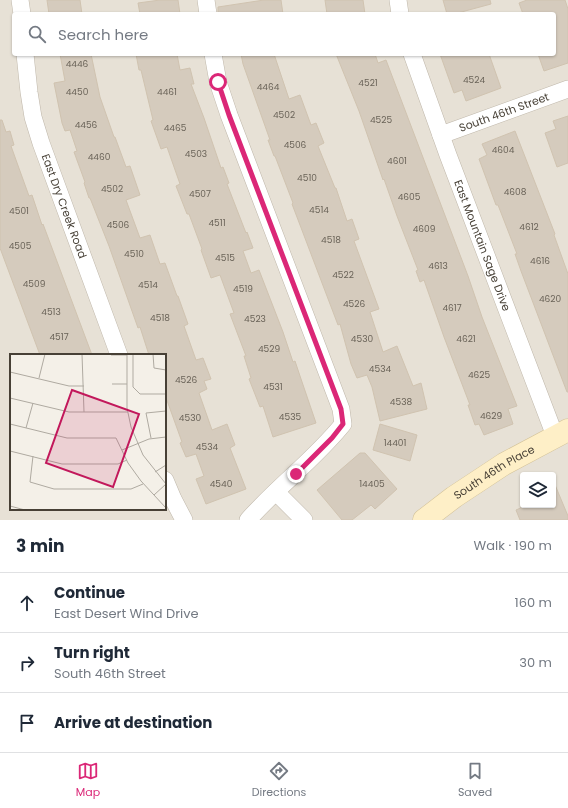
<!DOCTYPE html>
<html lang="en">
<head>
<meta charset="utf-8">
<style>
  :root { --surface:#fff; --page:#f6f6f7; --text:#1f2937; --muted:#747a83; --line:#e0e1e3; --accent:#db2777 }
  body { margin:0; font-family:Poppins,sans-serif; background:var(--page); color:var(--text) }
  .controls { position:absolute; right:12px; bottom:12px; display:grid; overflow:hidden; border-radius:4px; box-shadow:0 1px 3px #0004 }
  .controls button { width:36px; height:36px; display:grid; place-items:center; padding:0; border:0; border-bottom:1px solid var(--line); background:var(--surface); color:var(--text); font:20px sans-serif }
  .stop { position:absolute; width:12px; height:12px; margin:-9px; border:3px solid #db2777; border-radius:50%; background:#fff }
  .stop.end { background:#db2777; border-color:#fff; box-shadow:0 1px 4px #0008 }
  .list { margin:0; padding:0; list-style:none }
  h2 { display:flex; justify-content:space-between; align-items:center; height:52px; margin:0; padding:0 16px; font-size:17px }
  h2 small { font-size:13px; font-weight:400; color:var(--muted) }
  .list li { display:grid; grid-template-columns:26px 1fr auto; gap:12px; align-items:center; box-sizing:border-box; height:60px; padding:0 16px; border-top:1px solid var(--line) }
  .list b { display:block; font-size:15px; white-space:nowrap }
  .list p { margin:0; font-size:13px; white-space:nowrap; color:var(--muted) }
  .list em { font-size:13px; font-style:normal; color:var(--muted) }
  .icon { flex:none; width:22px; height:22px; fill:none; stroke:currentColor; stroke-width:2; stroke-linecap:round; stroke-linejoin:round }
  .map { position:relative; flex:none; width:568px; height:520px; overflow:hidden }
  .search { position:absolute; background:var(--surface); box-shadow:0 1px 3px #0004; left:12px; right:12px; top:12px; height:44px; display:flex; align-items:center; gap:10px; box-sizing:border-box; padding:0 14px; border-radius:4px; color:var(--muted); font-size:15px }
  .sheet { height:232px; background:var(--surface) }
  nav { display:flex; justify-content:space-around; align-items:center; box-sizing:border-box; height:56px; border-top:1px solid var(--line); background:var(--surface); font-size:11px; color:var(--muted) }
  nav a { display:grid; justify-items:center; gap:2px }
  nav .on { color:var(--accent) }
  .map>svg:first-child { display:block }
  .residential { fill:#e7e1d6; fill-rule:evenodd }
  .building { fill:#d5cbbd; stroke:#d0c3b0 }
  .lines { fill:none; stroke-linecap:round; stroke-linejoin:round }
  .street-casing { stroke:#bfb7aa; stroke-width:18 }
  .secondary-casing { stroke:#d3c298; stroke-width:23 }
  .street { stroke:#fff; stroke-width:17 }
  .secondary { stroke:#feefc7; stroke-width:22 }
  .route { stroke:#db2777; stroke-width:5 }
  .labels { text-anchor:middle; stroke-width:3; stroke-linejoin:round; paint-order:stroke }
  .number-label { font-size:9px; fill:#6a6358 }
  .street-label { font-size:11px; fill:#474036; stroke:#fff }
  .inset-road { fill:none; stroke:#afaaa1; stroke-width:1 }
  .view { fill:#c2185b; fill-opacity:0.15; stroke:#c2185b; stroke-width:2 }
  .inset-edge { fill:none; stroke:#474036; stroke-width:2 }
</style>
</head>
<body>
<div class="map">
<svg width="568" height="520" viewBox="0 0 568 520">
  <rect width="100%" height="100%" fill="#f4f0e8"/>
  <path class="residential" d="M0 0H568V520H0ZM14 14H554V54H14ZM11 355H165V509H11ZM523 475H553V505H523Z"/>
  <g class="building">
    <path d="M47 0H80L82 14H49Z"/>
    <path d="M160 0H178L180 14H140L138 3Z"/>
    <path d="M264 0H281L283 14H218V7Z"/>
    <path d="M325 0H363L365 14H327Z"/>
    <path d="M443 0H490L491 4 454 14H447Z"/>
    <path d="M527 0H565L568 9V63L544 71 538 54H554V14H523L519 3Z"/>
    <path d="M60 54H91L100 97 114 137H115L126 167 130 166 140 195 126 200 140 238 150 235 160 264 165 263 177 296H178L188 324 184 326 196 360 203 358 211 379 204 381 207 389 199 393 212 430 227 424 235 445 230 448 246 489 206 504 196 479 204 476 196 454 186 457 180 443 182 442 165 395V355H149L140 327 138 328 109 246 90 198H89L84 183 85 182 74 152 77 151 70 130 65 131 62 123 54 83 65 81Z"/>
    <path d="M136 54H177L180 70 190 68 194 84H191L204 118 221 168 223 167 229 183 227 184 246 233 247 232 253 248 243 251 251 273 259 270 283 332 293 362 295 361 300 376 316 423 273 437 263 406 260 407 249 379 251 378 244 356H246L230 314 234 313 220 275 211 278 201 250 202 249 189 214H187L176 186 180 184 167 147 161 149 151 121 153 120 141 70H139Z"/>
    <path d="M241 54H274L289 99 300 95 311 125 316 123 324 143 318 146 335 188H336L347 221 352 219 359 239 354 241 379 309 370 312 383 352 397 346 413 386 421 383 427 409 380 421 372 387 367 375 357 378 351 364 340 324 338 325 300 225 292 204 293 203 275 156H274L268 140H270L243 64Z"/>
    <path d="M336 54H375L378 63 386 60 468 276 482 317 517 406 508 409 513 424 484 435 479 424 475 425 468 405H470L444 337 424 280 420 282 416 271 418 270 397 216 384 179 383 180 359 111Z"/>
    <path d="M440 54H489L501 88 466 101 462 90 454 93Z"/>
    <path d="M568 116V163L557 167 545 133 556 129 553 121Z"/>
    <path d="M0 120H2L6 132 10 131 14 145 11 146 16 160 29 196 32 195 42 225 43 224 92 355H40L0 248Z"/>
    <path d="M515 131 555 234 554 235 568 274V392H567L521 271 515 254H517L498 205H496L479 159 487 155 482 144Z"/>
    <path d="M380 424 417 435 410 461 373 450Z"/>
    <path d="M360 453H365L397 489 375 509 371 505 352 520H342L317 490Z"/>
    <path d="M553 480 568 516V520H520L516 510 527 505H553Z"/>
  </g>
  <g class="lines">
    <defs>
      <g id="street">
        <path d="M20 0 22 14"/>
        <path d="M206 0 208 14"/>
        <path d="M398 0 400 14"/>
        <path id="s1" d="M25 54 29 92 33 117 41 143 119 355"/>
        <path d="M213 54 218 82 229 115 341 409 343 424C315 459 278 486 248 520"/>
        <path id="s2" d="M412 54 448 155 555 436"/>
        <path id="s3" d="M441 135 568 89"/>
        <path d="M165 480 173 499 184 520"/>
        <path d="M276 492 304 520"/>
      </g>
      <g id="secondary">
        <path id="s4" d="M424 520 454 497 504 464 568 430"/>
      </g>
    </defs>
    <use href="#street" class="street-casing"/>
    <use href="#secondary" class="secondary-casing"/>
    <use href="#street" class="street"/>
    <use href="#secondary" class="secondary"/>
  </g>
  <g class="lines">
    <path class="route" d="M218 82 229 115 341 409 343 424 332 438 296 474"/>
  </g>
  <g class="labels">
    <g class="number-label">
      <text x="77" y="67">4446</text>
      <text x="474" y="83">4524</text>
      <text x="368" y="86">4521</text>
      <text x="268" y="90">4464</text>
      <text x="77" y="95">4450</text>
      <text x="167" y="95">4461</text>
      <text x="284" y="118">4502</text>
      <text x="381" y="123">4525</text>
      <text x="86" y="128">4456</text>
      <text x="175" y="131">4465</text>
      <text x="295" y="148">4506</text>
      <text x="503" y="153">4604</text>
      <text x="196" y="157">4503</text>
      <text x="99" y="160">4460</text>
      <text x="397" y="164">4601</text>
      <text x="307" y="181">4510</text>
      <text x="112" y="192">4502</text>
      <text x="515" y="195">4608</text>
      <text x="200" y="197">4507</text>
      <text x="409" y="200">4605</text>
      <text x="319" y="213">4514</text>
      <text x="19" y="214">4501</text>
      <text x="217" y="226">4511</text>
      <text x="118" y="228">4506</text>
      <text x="529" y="230">4612</text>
      <text x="424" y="232">4609</text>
      <text x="331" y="243">4518</text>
      <text x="20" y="249">4505</text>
      <text x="134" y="257">4510</text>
      <text x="225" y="261">4515</text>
      <text x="540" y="264">4616</text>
      <text x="438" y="269">4613</text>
      <text x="343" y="278">4522</text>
      <text x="34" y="287">4509</text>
      <text x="148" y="288">4514</text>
      <text x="243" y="292">4519</text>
      <text x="550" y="302">4620</text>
      <text x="354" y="307">4526</text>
      <text x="452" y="311">4617</text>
      <text x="51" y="315">4513</text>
      <text x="160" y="321">4518</text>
      <text x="255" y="322">4523</text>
      <text x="59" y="340">4517</text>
      <text x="362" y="342">4530</text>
      <text x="466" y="342">4621</text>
      <text x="269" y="352">4529</text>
      <text x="380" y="372">4534</text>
      <text x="479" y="378">4625</text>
      <text x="186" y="383">4526</text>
      <text x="273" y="390">4531</text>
      <text x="401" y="405">4538</text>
      <text x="491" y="419">4629</text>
      <text x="290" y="420">4535</text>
      <text x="190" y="421">4530</text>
      <text x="395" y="446">14401</text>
      <text x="207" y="450">4534</text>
      <text x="221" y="487">4540</text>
      <text x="372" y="487">14405</text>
    </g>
    <g class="street-label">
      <text dy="4" stroke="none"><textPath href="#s3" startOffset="67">South 46th Street</textPath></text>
      <text dy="4" stroke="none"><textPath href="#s1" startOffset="158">East Dry Creek Road</textPath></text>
      <text dy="4" stroke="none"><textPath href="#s2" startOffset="204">East Mountain Sage Drive</textPath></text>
      <text dy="4" stroke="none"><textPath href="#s4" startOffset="85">South 46th Place</textPath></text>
    </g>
  </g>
  <g transform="translate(10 354)">
    <rect width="156" height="156" fill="#f4f0e8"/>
    <path class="inset-road" d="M72 0 74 58M117 0V54L121 73 133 101 156 130M123 0V33L130 40H156M143 0 144 14 156 16M101 1H117M0 18 59 32H74M29 24 35 0M102 30H117M0 44 59 58H118M0 70 57 84H106L118 109 131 127 156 154M16 74 23 49M141 84 136 59 156 57M112 96 139 85 156 83M0 97 52 110H108L117 106M23 102 20 128 44 135H121L133 130M145 118 156 111M144 141 156 130M0 152 15 156"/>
    <path class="view" d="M62 36 129 60 103 133 36 109Z"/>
    <rect width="156" height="156" class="inset-edge"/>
  </g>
</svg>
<div class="controls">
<button><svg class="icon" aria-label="layers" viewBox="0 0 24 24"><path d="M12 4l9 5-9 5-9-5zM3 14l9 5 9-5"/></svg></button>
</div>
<div class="stop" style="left:218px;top:82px"></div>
<div class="stop end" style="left:296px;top:474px"></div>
<div class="search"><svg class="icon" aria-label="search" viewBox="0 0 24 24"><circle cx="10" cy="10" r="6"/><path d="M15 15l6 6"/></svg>Search here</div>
</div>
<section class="sheet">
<h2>3 min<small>Walk · 190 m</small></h2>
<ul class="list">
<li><svg class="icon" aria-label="ahead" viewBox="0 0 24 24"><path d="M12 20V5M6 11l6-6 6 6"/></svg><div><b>Continue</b><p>East Desert Wind Drive</p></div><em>160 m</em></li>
<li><svg class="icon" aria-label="right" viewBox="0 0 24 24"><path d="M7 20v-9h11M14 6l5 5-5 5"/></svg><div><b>Turn right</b><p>South 46th Street</p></div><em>30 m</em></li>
<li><svg class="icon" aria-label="arrive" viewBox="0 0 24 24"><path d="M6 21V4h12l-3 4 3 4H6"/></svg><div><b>Arrive at destination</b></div></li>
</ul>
</section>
<nav>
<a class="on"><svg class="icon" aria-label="map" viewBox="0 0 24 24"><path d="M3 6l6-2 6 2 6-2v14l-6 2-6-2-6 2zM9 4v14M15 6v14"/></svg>Map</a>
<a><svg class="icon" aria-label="directions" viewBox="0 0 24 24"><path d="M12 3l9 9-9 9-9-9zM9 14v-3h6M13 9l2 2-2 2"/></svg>Directions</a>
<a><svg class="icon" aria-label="saved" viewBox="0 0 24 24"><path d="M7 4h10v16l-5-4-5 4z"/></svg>Saved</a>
</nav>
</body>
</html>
